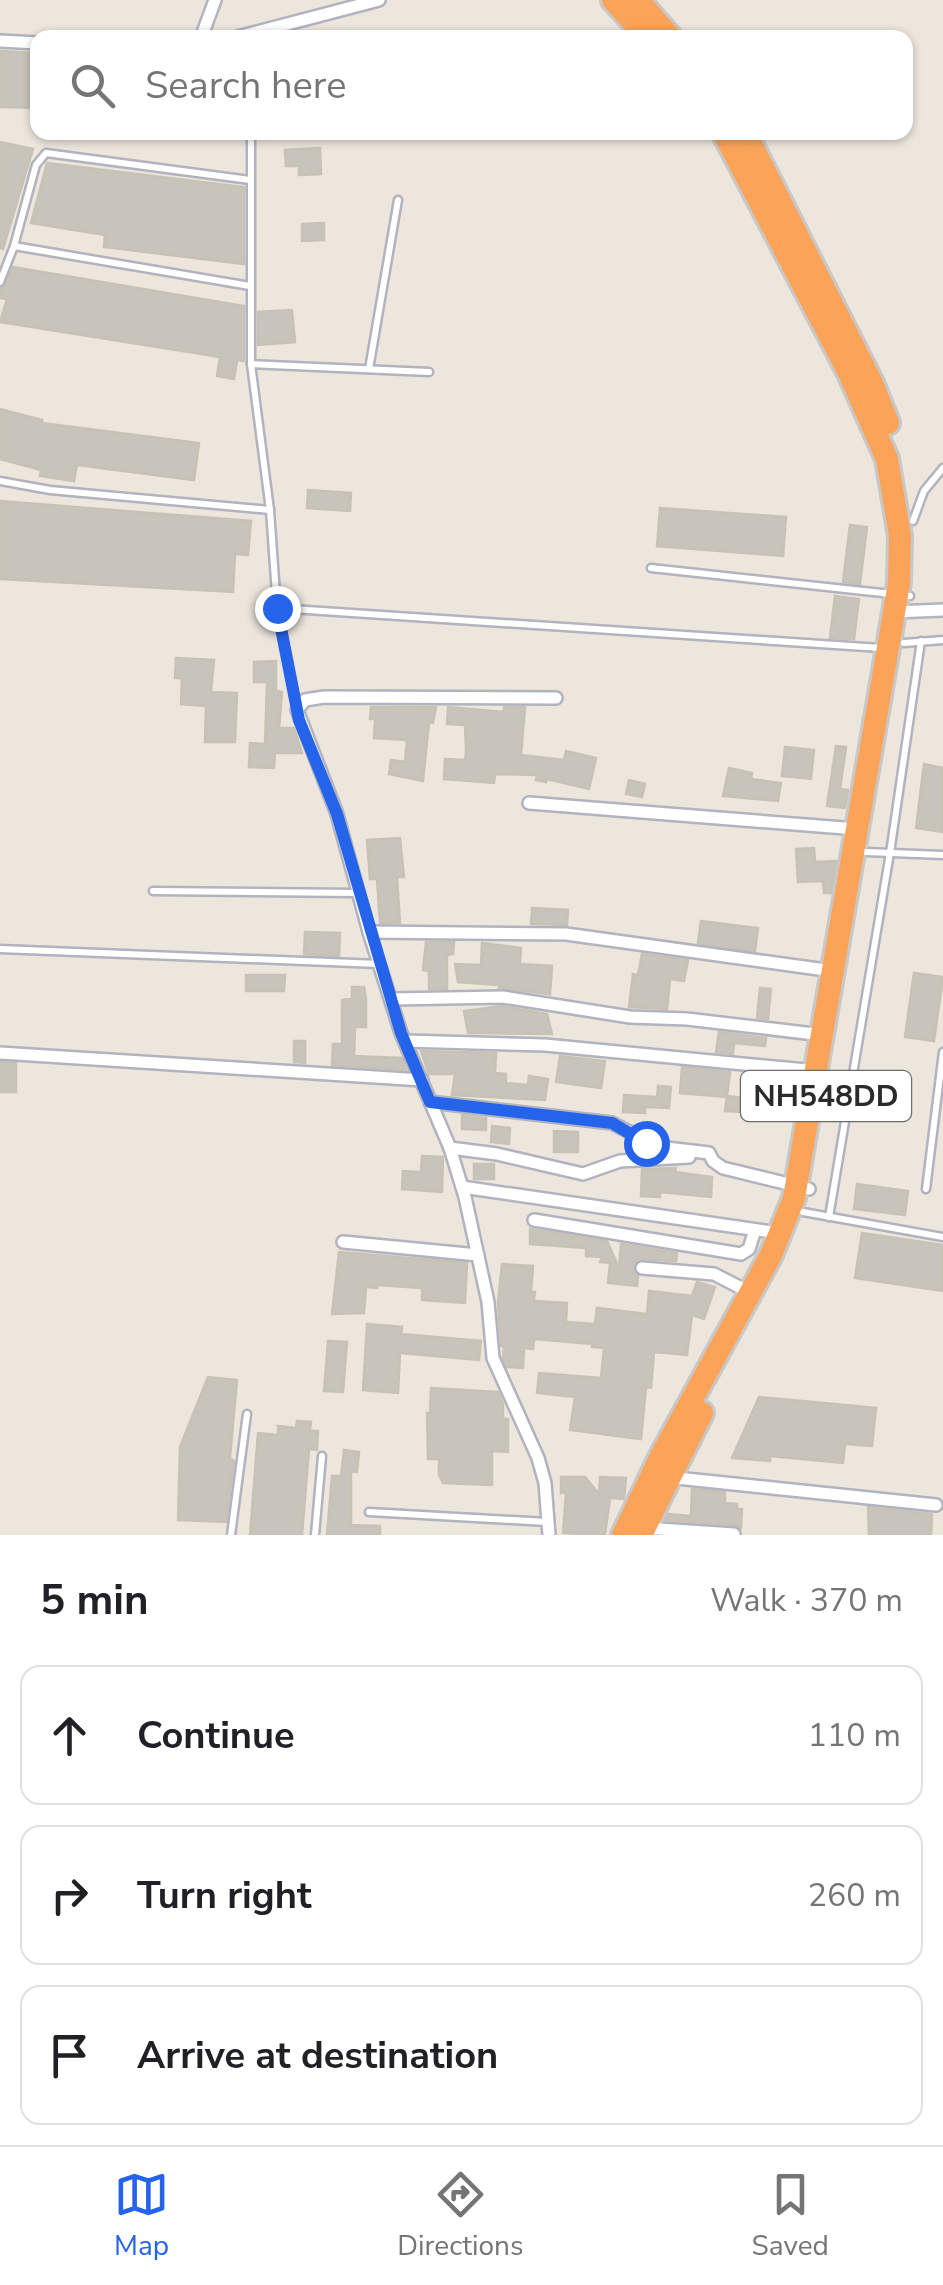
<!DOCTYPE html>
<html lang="en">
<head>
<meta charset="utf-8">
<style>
  :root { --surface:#fff; --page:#f6f6f6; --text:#202124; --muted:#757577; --line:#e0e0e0; --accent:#2563eb }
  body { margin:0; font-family:"Nunito Sans",sans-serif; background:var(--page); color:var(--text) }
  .stop { position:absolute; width:30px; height:30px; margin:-22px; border:8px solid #2563eb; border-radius:50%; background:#fff }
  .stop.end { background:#2563eb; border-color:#fff; box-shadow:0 2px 10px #0008 }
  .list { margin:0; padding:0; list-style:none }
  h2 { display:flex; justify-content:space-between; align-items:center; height:130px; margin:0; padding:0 40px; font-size:42px }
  h2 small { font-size:32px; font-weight:400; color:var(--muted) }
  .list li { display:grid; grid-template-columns:65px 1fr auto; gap:30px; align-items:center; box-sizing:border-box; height:140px; margin:0 20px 20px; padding:0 20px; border:2px solid var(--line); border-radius:20px }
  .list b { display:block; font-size:38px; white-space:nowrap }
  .list em { font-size:32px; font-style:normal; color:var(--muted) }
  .icon { flex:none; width:55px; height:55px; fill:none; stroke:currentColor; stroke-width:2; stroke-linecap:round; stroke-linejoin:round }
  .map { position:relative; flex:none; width:943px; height:1535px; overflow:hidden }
  .search { position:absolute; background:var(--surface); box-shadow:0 2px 8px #0004; left:30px; right:30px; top:30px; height:110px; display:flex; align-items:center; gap:25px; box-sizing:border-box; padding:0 35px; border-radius:20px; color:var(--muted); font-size:38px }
  .sheet { height:610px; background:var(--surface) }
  nav { display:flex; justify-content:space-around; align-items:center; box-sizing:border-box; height:140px; border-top:2px solid var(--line); background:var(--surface); font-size:28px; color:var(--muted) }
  nav a { display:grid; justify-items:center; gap:5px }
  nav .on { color:var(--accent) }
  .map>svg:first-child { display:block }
  .building { fill:#c8c4bb; stroke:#c8c2b6; stroke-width:2.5 }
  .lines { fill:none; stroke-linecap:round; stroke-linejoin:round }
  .lane-casing { stroke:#b1b3be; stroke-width:11 }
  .street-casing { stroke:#b1b3be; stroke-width:16 }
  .highway-casing { stroke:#c8c8c8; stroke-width:28 }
  .lane { stroke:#fff; stroke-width:6 }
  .street { stroke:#fff; stroke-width:11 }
  .highway { stroke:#fba459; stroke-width:22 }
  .route { stroke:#2563eb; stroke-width:12 }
  .labels { text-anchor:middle; stroke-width:8; stroke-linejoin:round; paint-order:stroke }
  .shield { fill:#fff; stroke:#6b6b6b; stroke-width:2.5 }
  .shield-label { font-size:30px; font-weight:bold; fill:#2b2b2b }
</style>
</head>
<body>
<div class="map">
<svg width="943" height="1535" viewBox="0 0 943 1535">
  <rect width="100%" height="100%" fill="#ece6dd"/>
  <g class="building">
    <path d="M0 51 38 53V108L0 107Z"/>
    <path d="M0 142 33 149 3 249 0 248Z"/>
    <path d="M320 148 321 174 299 175V166H286L285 150Z"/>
    <path d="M47 163 244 187V264L104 247 105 235 31 223Z"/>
    <path d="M324 223V240L302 241V224Z"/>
    <path d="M13 267 244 306V361L237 360 234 379 217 376 220 357 0 322 7 299 0 298V289L6 285Z"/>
    <path d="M292 310 295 342 258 345V312Z"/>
    <path d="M0 409 42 420V423L199 443 194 480 77 465 74 481 40 476 41 470 0 459Z"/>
    <path d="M308 490 351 493 350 511 307 508Z"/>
    <path d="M0 501 251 521 248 555 235 554 233 592 0 579Z"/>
    <path d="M660 508 786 517 783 556 657 546Z"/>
    <path d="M850 525 867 527 860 584 843 582Z"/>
    <path d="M835 596 859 599 854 639 830 638Z"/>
    <path d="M176 658 214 660 211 692 237 693 235 742H205L206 706 181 704 182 678H175Z"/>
    <path d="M276 661V691L282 692 279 728H294L302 753H275L274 768 249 767 250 743 265 744 267 682H254V662Z"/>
    <path d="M371 707H436L433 723 429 722 423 781 389 774 391 760 405 762 407 740 374 738 375 719H370Z"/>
    <path d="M448 707 504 712V707H525L521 755 564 760 566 751 596 758 589 789 547 779 546 782 536 780 537 775 495 774 494 783 444 779 445 759 465 760 466 751 465 725 447 724Z"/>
    <path d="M836 746 846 747 840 789 848 790 845 808 827 806Z"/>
    <path d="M785 747 814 750 811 779 782 776Z"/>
    <path d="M924 764 943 768V832L916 828Z"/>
    <path d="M729 768 752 773 751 779 781 783 778 801 723 796Z"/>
    <path d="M629 780 645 784 642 797 626 794Z"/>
    <path d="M400 838 404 877H397L400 923H380L377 879H370L367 840Z"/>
    <path d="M814 848 815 862 836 861 831 893H824L823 881 798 882 796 849Z"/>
    <path d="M532 908 568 910 567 925 531 924Z"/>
    <path d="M701 921 758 928 755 951 698 943Z"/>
    <path d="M305 932 340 933 339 956 304 954Z"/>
    <path d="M426 942H454L453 954 447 955V989H429V971L423 970Z"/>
    <path d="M482 943 521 948 520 964 552 966 550 994 499 988V985L458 982 455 964 481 965Z"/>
    <path d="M642 954 688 960 684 981 670 979 667 1009 629 1007 633 974 638 975Z"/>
    <path d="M914 973 943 977 934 1041 905 1037Z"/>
    <path d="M246 975H285L284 991H246Z"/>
    <path d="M352 987H364L366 999V1027H355L354 1056 402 1058 406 1070 332 1065 333 1044H342V1000L352 999Z"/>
    <path d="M760 988 771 989 768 1019 757 1018Z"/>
    <path d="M502 1006 547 1014 552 1034 468 1033 464 1011Z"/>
    <path d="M719 1032 766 1038 765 1046 734 1043 733 1054 716 1052Z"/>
    <path d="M294 1041H305V1063L294 1062Z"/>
    <path d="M421 1051 496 1053 495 1073 506 1074V1083L528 1085 529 1076 548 1079 545 1100 452 1095 455 1074H429Z"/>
    <path d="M560 1056 605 1061 601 1088 556 1082Z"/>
    <path d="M0 1062 16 1063V1092H0Z"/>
    <path d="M682 1067 730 1072 727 1096 746 1098 744 1112 725 1111 727 1097 680 1093Z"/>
    <path d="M658 1086 671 1087 669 1108 645 1107V1113L623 1112 624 1095 657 1097Z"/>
    <path d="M462 1115 486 1118V1130L462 1129Z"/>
    <path d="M492 1126 510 1128 509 1144 491 1142Z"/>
    <path d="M554 1131 578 1132V1152H554Z"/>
    <path d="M422 1156 443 1157 442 1192 402 1189 403 1171 421 1172Z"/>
    <rect x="474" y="1164" width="20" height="15"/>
    <path d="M676 1168 675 1172 712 1177 711 1197 660 1192V1197L641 1196 642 1169Z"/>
    <path d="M857 1184 908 1191 905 1215 854 1209Z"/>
    <path d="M530 1229 607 1241 619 1268 621 1244 677 1253 676 1261 639 1259 633 1268 638 1276 637 1286 608 1283 610 1263 600 1262 603 1257 586 1256V1248L530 1244Z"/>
    <path d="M862 1233 943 1245V1291L855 1278Z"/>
    <path d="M339 1252 467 1263 465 1303 422 1300V1288L378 1285 377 1288 366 1287 364 1313 332 1314Z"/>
    <path d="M502 1264 533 1266 531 1292H535L534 1301 567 1303 566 1322 595 1324 597 1308 647 1314 649 1291 692 1296 697 1282 715 1287 704 1319 692 1315 687 1355 654 1352 651 1388 646 1387 641 1439 570 1430 575 1397 537 1393 539 1373 601 1378 604 1348 592 1347 593 1344 534 1339 533 1349 524 1348 523 1368 507 1367 503 1358 504 1347 501 1346 498 1303Z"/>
    <path d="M367 1324 402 1327 401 1334 481 1341 479 1360 400 1353 398 1393 363 1390Z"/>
    <path d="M328 1341 347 1342 343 1392 324 1391Z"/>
    <path d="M208 1377 237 1380 230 1458 234 1461 226 1522 178 1520 180 1447Z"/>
    <path d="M431 1388 498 1392 503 1404V1419H508V1452L492 1451V1485L443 1483 439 1475V1459H428L427 1413H430Z"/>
    <path d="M759 1397 876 1408 872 1446 845 1444 843 1463 770 1456V1461L732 1458Z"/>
    <path d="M297 1421 311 1422 310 1431H318L317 1450 309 1449 302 1535H250L258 1433 278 1435V1426L296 1428Z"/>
    <path d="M344 1450 359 1452 357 1472 351 1471V1525L380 1526V1535H327L332 1476H341Z"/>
    <path d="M561 1477H585L599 1494 600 1477 626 1478 624 1499 610 1498 605 1535 563 1533 566 1493H561Z"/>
    <path d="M692 1489 725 1492V1503L737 1504V1509H742L741 1528 735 1525 665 1520 668 1514 691 1516Z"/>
    <path d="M868 1507 932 1514 931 1535H869Z"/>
  </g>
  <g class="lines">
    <defs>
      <g id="lane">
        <path d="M251 132V364L270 510 277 608 297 708"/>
        <path d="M14 246 250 286"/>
        <path d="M0 282 14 246 36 165 46 153 250 180"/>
        <path d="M251 364 429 372"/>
        <path d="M369 369 398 200"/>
        <path d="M0 481 50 490 270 510"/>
        <path d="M913 521 924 491 943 468"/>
        <path d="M651 568 910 596"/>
        <path d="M277 608 881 648"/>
        <path d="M904 643 943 640"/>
        <path d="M866 852 943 855"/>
        <path d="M153 891 357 893"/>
        <path d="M0 949 379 964"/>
        <path d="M926 1189 943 1052"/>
        <path d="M803 1212 943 1237"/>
        <path d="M829 1217 890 853 921 641"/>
        <path d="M369 1512 547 1522"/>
        <path d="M231 1535 247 1414"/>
        <path d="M315 1535 322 1456"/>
      </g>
      <g id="street">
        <path d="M201 38 215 0"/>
        <path d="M234 38 379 0"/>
        <path d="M0 41 38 43"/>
        <path d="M894 612 943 610"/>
        <path d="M529 803 857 829"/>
        <path d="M369 932 566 934 833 971"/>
        <path d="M392 999 503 997 630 1017 687 1019 823 1035"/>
        <path d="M405 1041 545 1045 817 1071"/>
        <path d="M0 1053 422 1080"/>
        <path d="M430 1102 612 1123 658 1147 709 1153 713 1161 723 1168 809 1189"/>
        <path d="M450 1148 497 1154 583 1174 620 1161 689 1157"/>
        <path d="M462 1187 779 1233"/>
        <path d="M534 1220 741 1254 749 1249 755 1230"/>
        <path d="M343 1242 478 1255"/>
        <path d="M642 1268 714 1274 751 1293"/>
        <path d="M667 1477 936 1505"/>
        <path d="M645 1528 734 1534"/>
        <path d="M549 1535 545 1483 538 1458 493 1358 488 1302 465 1197 450 1148 401 1033 369 932 337 814 297 710 305 700 324 697 556 698"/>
      </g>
      <g id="highway">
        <path d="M613 0 648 38"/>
        <path d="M638 0 671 38"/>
        <path d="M745 132 872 383 888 423"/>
        <path d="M623 1535 661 1456 771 1255 794 1198 899 583 900 536 887 459 849 373 723 132"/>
        <path d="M641 1535 702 1413"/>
      </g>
    </defs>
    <use href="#lane" class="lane-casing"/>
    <use href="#street" class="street-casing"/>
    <use href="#highway" class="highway-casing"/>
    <use href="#lane" class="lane"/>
    <use href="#street" class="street"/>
    <use href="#highway" class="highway"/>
  </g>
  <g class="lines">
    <path class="route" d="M277 608 299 720 337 814 401 1033 430 1102 612 1123 646 1143"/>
  </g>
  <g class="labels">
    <rect class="shield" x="741" y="1071" width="170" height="50" rx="8"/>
    <g class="shield-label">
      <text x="826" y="1106">NH548DD</text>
    </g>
  </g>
</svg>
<div class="stop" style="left:646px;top:1143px"></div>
<div class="stop end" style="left:277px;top:608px"></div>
<div class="search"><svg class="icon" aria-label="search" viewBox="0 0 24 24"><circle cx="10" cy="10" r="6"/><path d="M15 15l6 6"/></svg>Search here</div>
</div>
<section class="sheet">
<h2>5 min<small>Walk · 370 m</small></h2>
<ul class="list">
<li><svg class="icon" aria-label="ahead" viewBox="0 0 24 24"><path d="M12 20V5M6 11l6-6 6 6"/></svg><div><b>Continue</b></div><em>110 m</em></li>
<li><svg class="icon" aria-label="right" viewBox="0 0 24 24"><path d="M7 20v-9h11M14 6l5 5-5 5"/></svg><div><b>Turn right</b></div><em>260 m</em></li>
<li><svg class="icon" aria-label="arrive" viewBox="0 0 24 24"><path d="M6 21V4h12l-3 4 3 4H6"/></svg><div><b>Arrive at destination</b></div></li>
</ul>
</section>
<nav>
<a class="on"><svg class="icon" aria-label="map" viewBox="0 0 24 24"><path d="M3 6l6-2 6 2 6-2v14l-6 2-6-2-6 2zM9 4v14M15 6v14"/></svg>Map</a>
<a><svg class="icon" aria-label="directions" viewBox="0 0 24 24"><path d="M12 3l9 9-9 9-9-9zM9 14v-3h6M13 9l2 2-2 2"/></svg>Directions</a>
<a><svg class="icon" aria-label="saved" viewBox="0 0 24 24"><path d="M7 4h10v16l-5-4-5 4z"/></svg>Saved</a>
</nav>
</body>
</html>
